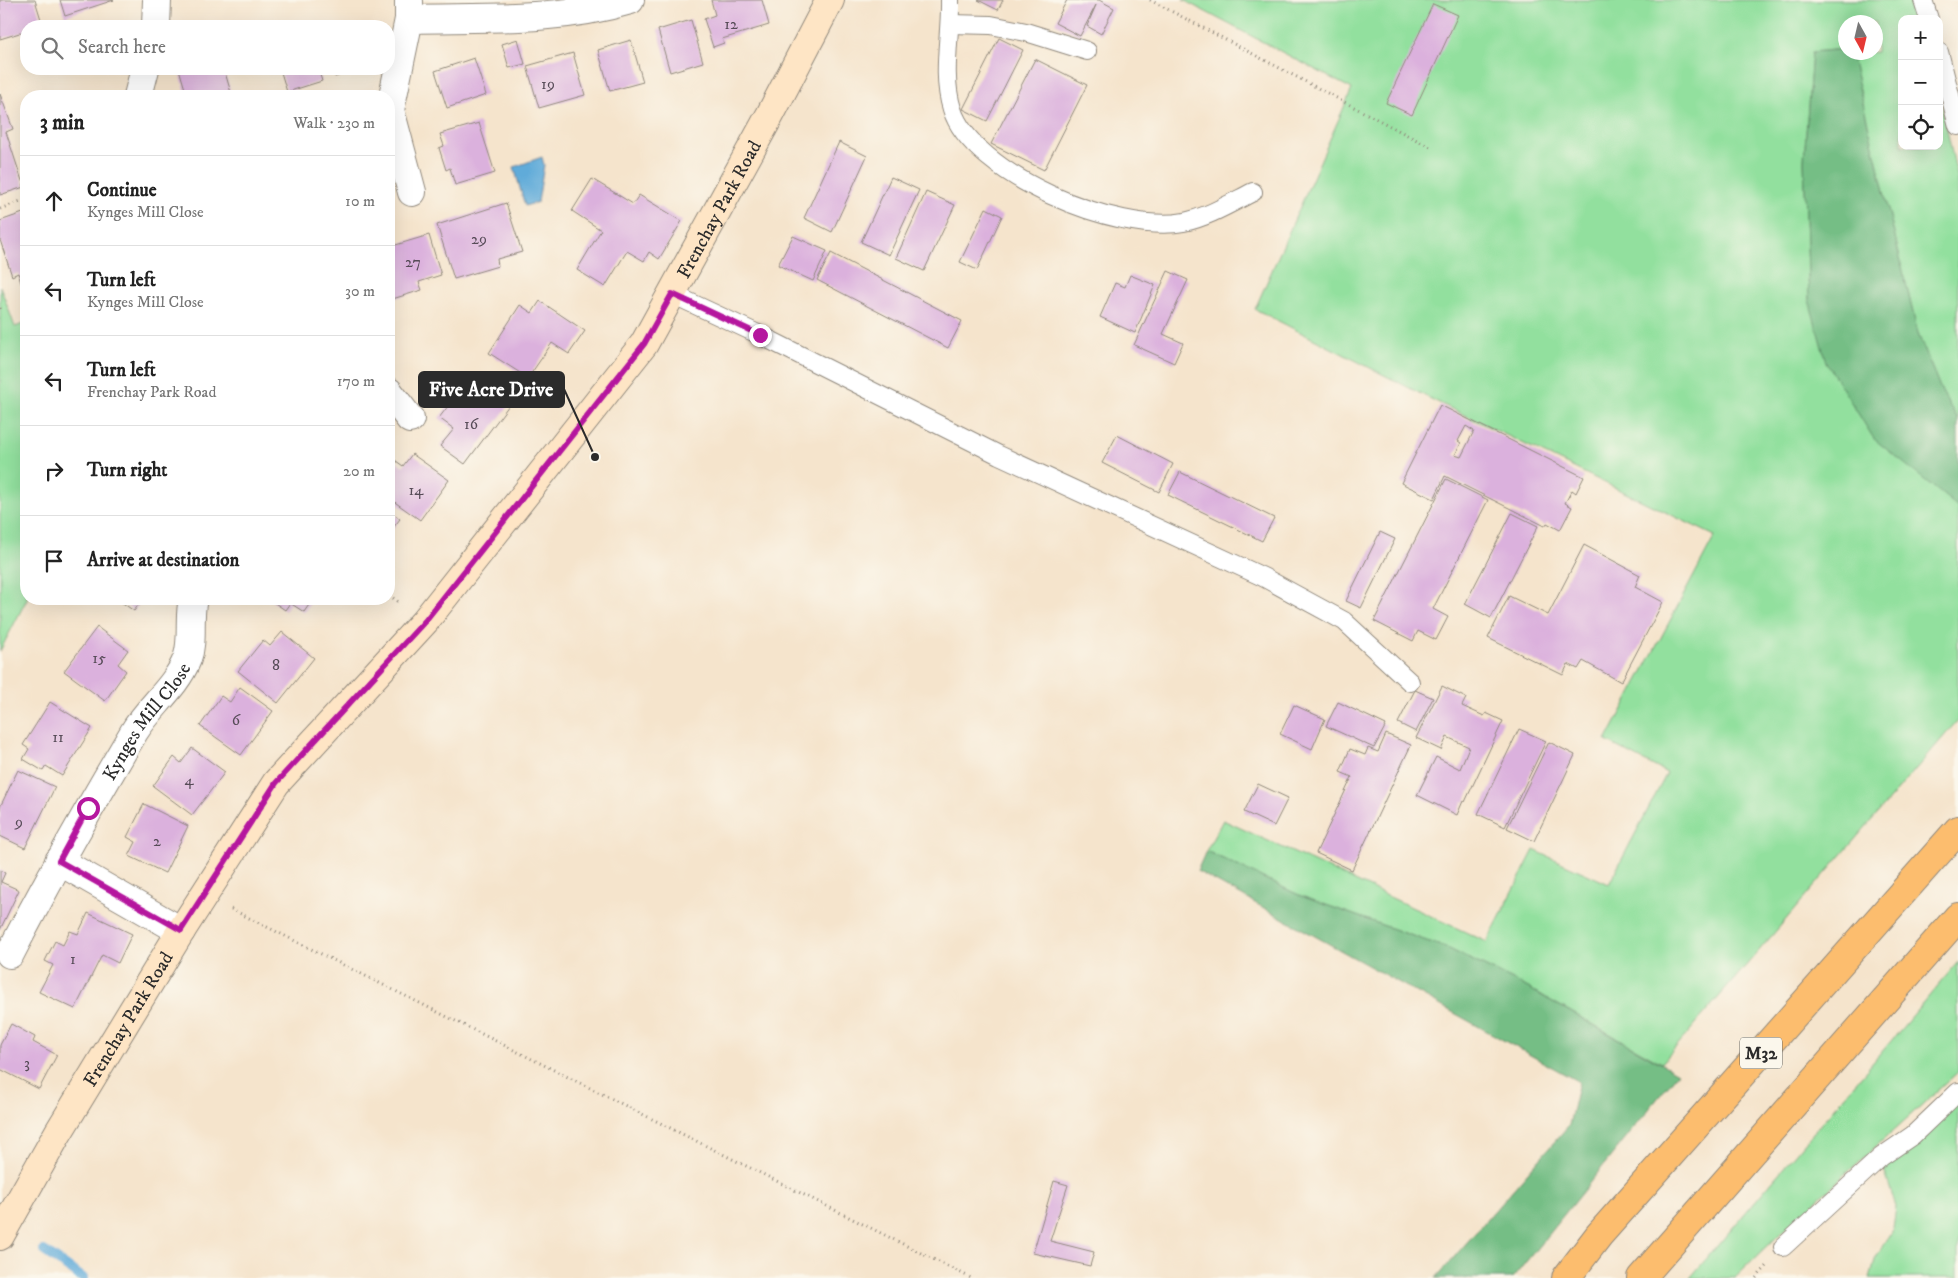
<!DOCTYPE html>
<html lang="en">
<head>
<meta charset="utf-8">
<style>
  :root { --surface:#fff; --page:#f6f6f6; --text:#222; --muted:#767676; --line:#e0e0e0 }
  body { margin:0; font-family:"IM FELL DW Pica",serif; background:var(--page); color:var(--text) }
  .controls { position:absolute; right:15px; top:15px; display:grid; overflow:hidden; border-radius:10px; box-shadow:0 5px 20px #0002 }
  .controls button { width:45px; height:45px; display:grid; place-items:center; padding:0; border:0; border-bottom:1px solid var(--line); background:var(--surface); color:var(--text); font:25px sans-serif }
  .compass { position:absolute; left:1838px; top:15px; width:45px; height:45px; border-radius:50%; background:var(--surface); box-shadow:0 5px 20px #0002; rotate:172deg }
  .stop { position:absolute; width:15px; height:15px; margin:-11px; border:4px solid #b5179e; border-radius:50%; background:#fff }
  .stop.end { background:#b5179e; border-color:#fff; box-shadow:0 1px 5px #0008 }
  .list { margin:0; padding:0; list-style:none }
  h2 { display:flex; justify-content:space-between; align-items:center; height:65px; margin:0; padding:0 20px; font-size:21px }
  h2 small { font-size:16px; font-weight:400; color:var(--muted) }
  .list li { display:grid; grid-template-columns:32px 1fr auto; gap:15px; align-items:center; box-sizing:border-box; height:90px; padding:0 20px; border-top:1px solid var(--line) }
  .list b { display:block; font-size:19px; white-space:nowrap }
  .list p { margin:0; font-size:16px; white-space:nowrap; color:var(--muted) }
  .list em { font-size:16px; font-style:normal; color:var(--muted) }
  .icon { flex:none; width:28px; height:28px; fill:none; stroke:currentColor; stroke-width:2; stroke-linecap:round; stroke-linejoin:round }
  .map { position:relative; flex:none; width:1958px; height:1278px; overflow:hidden }
  .search { position:absolute; background:var(--surface); box-shadow:0 5px 20px #0002; left:20px; top:20px; width:375px; height:55px; display:flex; align-items:center; gap:12px; box-sizing:border-box; padding:0 18px; border-radius:20px; color:var(--muted); font-size:19px }
  .panel { position:absolute; background:var(--surface); box-shadow:0 5px 20px #0002; left:20px; top:90px; width:375px; height:515px; border-radius:20px }
  .map>svg:first-child { display:block }
  .green { fill:#92e09e; stroke:#5e8664 }
  .forest { fill:#75be85; stroke:#507458 }
  .water { fill:#61abd9; stroke:#466b82 }
  .lines { fill:none; stroke-linecap:round; stroke-linejoin:round }
  .stream { stroke:#61abd9; stroke-width:10 }
  .building { fill:#dbb1dd; fill-rule:evenodd }
  .lane-casing { stroke:#90887c; stroke-width:20 }
  .street-casing { stroke:#90887c; stroke-width:30 }
  .secondary-casing { stroke:#90887c; stroke-width:30 }
  .highway-casing { stroke:#90887c; stroke-width:30 }
  .path { stroke:#90887c; stroke-width:3; stroke-dasharray:1 4; stroke-linecap:butt }
  .lane { stroke:#fff; stroke-width:18 }
  .street { stroke:#fff; stroke-width:28 }
  .secondary { stroke:#fee5c5; stroke-width:28 }
  .highway { stroke:#fcbd6e; stroke-width:28 }
  .route { stroke:#b5179e; stroke-width:6 }
  .labels { text-anchor:middle; stroke-width:4; stroke-linejoin:round; paint-order:stroke }
  .number-label { font-size:16px; fill:#574c58 }
  .shield { fill:#fbf7ec; stroke:#696865; stroke-width:1 }
  .shield-label { font-size:18px; font-weight:bold; fill:#2b2b2b }
  .street-label { font-size:19px; fill:#2b2b2b; stroke:#fbf7ec }
  .leader { fill:none; stroke:#2b2b2b; stroke-width:2 }
  .callout-dot { fill:#2b2b2b; stroke:#fbf7ec; stroke-width:2 }
  .callout { fill:#2b2b2b; stroke:#2b2b2b; stroke-width:2 }
  .callout-label { font-size:20px; text-anchor:middle; font-weight:bold; fill:#fff }
</style>
</head>
<body>
<div class="map">
<svg width="1958" height="1278" viewBox="0 0 1958 1278">
  <rect width="100%" height="100%" fill="#fbf7ec"/>
  <filter id="ink" filterUnits="userSpaceOnUse"><feTurbulence type="fractalNoise" baseFrequency=".02" numOctaves="2"/><feDisplacementMap in="SourceGraphic" scale="10" xChannelSelector="R" yChannelSelector="G"/><feConvolveMatrix kernelMatrix="1 2 1 2 8 2 1 2 1" color-interpolation-filters="sRGB"/></filter>
  <filter id="wash" filterUnits="userSpaceOnUse"><feTurbulence type="fractalNoise" baseFrequency=".0096" numOctaves="4" result="noise"/><feDisplacementMap in="SourceGraphic" scale="20" xChannelSelector="R" yChannelSelector="G"/><feGaussianBlur stdDeviation="1.12" result="paint"/><feColorMatrix in="noise" values="0 0 0 0 0 0 0 0 0 0 0 0 0 0 0 0 0 1.4 0 .05"/><feComposite in="paint" operator="in"/></filter>
  <g filter="url(#wash)">
    <rect width="100%" height="100%" fill="#f5e4cc"/>
    <g class="green">
      <path d="M1183 0H1910L1917 19H1902V146H1939V94L1958 180V421L1941 390 1918 334 1851 53 1876 52V22H1846L1845 49 1812 52 1804 161 1809 300 1933 486 1958 507V720L1662 1063 1521 984 1449 949 1301 896 1206 851 1223 820 1487 942 1534 850 1609 884 1667 773 1606 741 1715 536 1429 398 1255 309 1352 89Z"/>
      <path d="M0 286 15 327 26 323 27 599 0 651Z"/>
      <path d="M1958 962V1072L1785 1229 1735 1278H1690Z"/>
      <path d="M1958 1098V1278H1870L1875 1260 1893 1228 1896 1207 1882 1163Z"/>
    </g>
    <g class="forest">
      <path d="M1845 49 1846 52 1851 53 1918 334 1941 390 1958 421V507L1874 439 1826 362 1809 300 1804 161 1812 52Z"/>
      <path d="M1206 851 1301 896 1449 949 1521 984 1678 1073 1513 1278H1436L1569 1125 1579 1082 1197 871Z"/>
    </g>
    <path class="water" d="M542 157 544 165 538 202 525 206 514 167Z"/>
    <g class="lines">
      <path class="stream" d="M44 1251 83 1278"/>
    </g>
    <g id="blocks">
      <g class="building">
        <path d="M0 0H35L43 26H26V31L0 39Z"/>
        <path d="M60 0H114L65 16Z"/>
        <path d="M711 0H762L769 25 722 39 724 43 713 47 704 19 715 15Z"/>
        <path d="M978 0H1003L998 10Z"/>
        <path d="M1067 0H1099L1114 8 1101 34 1087 26 1096 5 1080 36 1055 23Z"/>
        <path d="M1433 4 1458 15 1412 115 1386 103Z"/>
        <path d="M691 20 703 62 670 72 658 30Z"/>
        <path d="M999 38 1023 50 987 121 963 109Z"/>
        <path d="M518 39 525 64 509 68 502 44Z"/>
        <path d="M631 40 643 82 610 91 598 50Z"/>
        <path d="M573 53 585 95 539 108 527 66Z"/>
        <path d="M474 58 486 95 447 108 435 71Z"/>
        <path d="M1035 59 1087 85 1044 170 991 144Z"/>
        <path d="M179 69H224L232 96H187Z"/>
        <path d="M280 69H318L322 81 287 92Z"/>
        <path d="M332 69H359L335 77Z"/>
        <path d="M0 94 13 129 6 132 24 187 0 195Z"/>
        <path d="M479 123 495 173 455 185 450 168 446 170 439 148 444 146 440 134Z"/>
        <path d="M839 142 867 156 832 232 804 218Z"/>
        <path d="M891 177 919 190 889 255 861 242Z"/>
        <path d="M592 179 633 204 639 195 682 221 659 259 649 252 644 261 627 251 605 287 577 270 601 230 572 211Z"/>
        <path d="M926 192 955 205 924 271 896 258Z"/>
        <path d="M506 203 522 252 497 259 498 266 454 279 437 225Z"/>
        <path d="M986 208 1002 216 977 270 960 262Z"/>
        <path d="M26 212V299L18 273 12 276 0 240V221Z"/>
        <path d="M429 235 441 275 419 282 422 290 389 300V247Z"/>
        <path d="M793 236 827 251 813 281 778 265Z"/>
        <path d="M831 253 962 321 948 348 817 280Z"/>
        <path d="M1168 271 1188 280 1163 334 1183 343 1174 363 1134 345Z"/>
        <path d="M1130 275 1155 285 1135 333 1100 317 1115 283 1125 287Z"/>
        <path d="M540 301 585 331 569 354 552 343 528 378 489 353 520 305 532 313Z"/>
        <path d="M477 374 512 401 465 464 440 446 454 429 439 418 452 401 447 397 456 384 465 390Z"/>
        <path d="M1440 405 1584 477 1576 493 1572 490 1565 503 1572 507 1560 530 1547 523 1545 526 1445 476 1434 499 1401 483ZM1466 426 1474 431 1461 457 1455 455 1461 443 1458 441Z"/>
        <path d="M1117 435 1173 464 1159 492 1102 463Z"/>
        <path d="M412 454 449 480 420 520 389 498V462L392 458 403 466Z"/>
        <path d="M1180 472 1274 518 1262 541 1168 495Z"/>
        <path d="M1446 479 1488 500 1433 609 1448 617 1436 640 1418 631 1413 641 1374 621Z"/>
        <path d="M389 510 400 519 389 533Z"/>
        <path d="M1512 513 1538 526 1491 618 1465 604Z"/>
        <path d="M1380 532 1395 539 1361 608 1346 601Z"/>
        <path d="M1584 545 1640 575 1635 587 1663 602 1621 682 1583 661 1578 669 1568 664 1563 675 1488 638 1509 596 1548 615Z"/>
        <path d="M117 599H143L134 611Z"/>
        <path d="M269 599H313L304 612 290 603 285 610Z"/>
        <path d="M97 627 128 650 118 664 126 671 105 701 64 671Z"/>
        <path d="M282 632 314 658 278 703 238 671 263 640 270 646Z"/>
        <path d="M1442 686 1466 698 1462 706 1484 716 1486 713 1503 721 1465 802 1463 801 1457 815 1417 795 1436 757 1460 769 1469 747 1447 737 1441 750 1416 738Z"/>
        <path d="M240 687 273 711 241 755 200 726 221 696 230 702Z"/>
        <path d="M1415 690 1433 698 1416 732 1398 723Z"/>
        <path d="M50 702 92 728 62 776 46 766 43 771 23 759 29 749 23 745Z"/>
        <path d="M1338 702 1386 725 1374 748 1326 726Z"/>
        <path d="M1294 705 1325 719 1312 749 1280 734Z"/>
        <path d="M1519 729 1546 741 1505 827 1478 814Z"/>
        <path d="M1386 734 1411 745 1352 870 1316 853 1352 777 1340 772 1350 749 1365 755 1368 748 1378 752Z"/>
        <path d="M1549 742 1575 755 1534 841 1507 828Z"/>
        <path d="M192 748 225 772 192 815 153 786 174 757 181 763Z"/>
        <path d="M18 770 55 787 25 848 0 836V807Z"/>
        <path d="M1258 784 1288 798 1274 826 1244 812Z"/>
        <path d="M144 804 188 826 165 873 129 856 136 842 127 837Z"/>
        <path d="M0 870 5 873 1 882 19 890 0 930Z"/>
        <path d="M88 913 132 934 118 963 102 955 75 1009 39 992 53 965 45 961 55 941 63 945 70 931 78 934Z"/>
        <path d="M11 1024 35 1037 33 1042 57 1055 39 1089 0 1069V1045Z"/>
        <path d="M1054 1181 1068 1185 1050 1241 1094 1252 1090 1266 1033 1253Z"/>
      </g>
    </g>
  </g>
  <g filter="url(#ink)">
    <use href="#blocks" fill-opacity="0" stroke="#90887c" stroke-width="1"/>
    <g class="lines">
      <defs>
        <g id="lane">
          <path d="M950 0C951 36 941 74 952 109 972 175 1119 235 1184 222 1208 217 1231 203 1253 192"/>
          <path d="M1923 0 1929 19"/>
          <path d="M950 24 991 25 1026 32 1087 51"/>
          <path d="M1939 52 1958 126"/>
          <path d="M672 294 760 335 999 455 1263 577 1344 621 1410 682"/>
          <path d="M1783 1247 1881 1157 1913 1135 1958 1092"/>
        </g>
        <g id="street">
          <path d="M409 1V19L390 110 412 192"/>
          <path d="M409 19C485 17 556 22 630 0"/>
          <path d="M156 26 157 0"/>
          <path d="M138 96 145 69"/>
          <path d="M389 392 410 419"/>
          <path d="M59 861 181 931"/>
          <path id="s1" d="M10 954C49 878 91 805 134 732 149 707 176 687 187 659 194 640 188 618 193 599"/>
        </g>
        <g id="secondary">
          <path id="s2" d="M0 1236 58 1133 181 931 276 783 425 621 644 344 770 115 830 0"/>
        </g>
        <g id="highway">
          <path d="M1566 1278 1599 1235 1958 830"/>
          <path d="M1641 1278 1958 917"/>
        </g>
      </defs>
      <use href="#lane" class="lane-casing"/>
      <use href="#street" class="street-casing"/>
      <use href="#secondary" class="secondary-casing"/>
      <use href="#highway" class="highway-casing"/>
      <g class="path">
        <path d="M1150 0 1432 148"/>
        <path d="M0 209 26 199"/>
        <path d="M0 308 1 311"/>
        <path d="M389 595 400 603"/>
        <path d="M231 909 971 1278"/>
        <path d="M1756 1278 1768 1265"/>
      </g>
      <use href="#lane" class="lane"/>
      <use href="#street" class="street"/>
      <use href="#secondary" class="secondary"/>
      <use href="#highway" class="highway"/>
    </g>
  </g>
  <g class="lines" filter="url(#ink)">
    <path class="route" d="M88 808 59 861 181 930 276 783 425 621 644 344 672 294 760 335"/>
  </g>
  <g class="labels">
    <g class="number-label">
      <text x="731" y="29">12</text>
      <text x="548" y="89">19</text>
      <text x="479" y="244">29</text>
      <text x="413" y="267">27</text>
      <text x="471" y="429">16</text>
      <text x="416" y="495">14</text>
      <text x="99" y="663">15</text>
      <text x="276" y="670">8</text>
      <text x="236" y="725">6</text>
      <text x="58" y="742">11</text>
      <text x="189" y="785">4</text>
      <text x="19" y="827">9</text>
      <text x="157" y="846">2</text>
      <text x="73" y="964">1</text>
      <text x="27" y="1068">3</text>
    </g>
    <rect class="shield" x="1740" y="1037.5" width="42" height="31" rx="4"/>
    <g class="shield-label">
      <text x="1761" y="1059">M32</text>
    </g>
    <g class="street-label">
      <text dy="7" stroke="none"><textPath href="#s2" startOffset="1258">Frenchay Park Road</textPath></text>
      <text dy="7" stroke="none"><textPath href="#s1" startOffset="270">Kynges Mill Close</textPath></text>
      <text dy="7" stroke="none"><textPath href="#s2" startOffset="252">Frenchay Park Road</textPath></text>
    </g>
  </g>
  <path class="leader" d="M595 457L564 389"/>
  <circle class="callout-dot" cx="595" cy="457" r="5"/>
  <rect class="callout" x="419" y="372" width="145" height="35" rx="5"/>
  <g class="callout-label">
    <text x="491" y="396">Five Acre Drive</text>
  </g>
</svg>
<div class="controls">
<button>+</button>
<button>−</button>
<button><svg class="icon" aria-label="locate" viewBox="0 0 24 24"><circle cx="12" cy="12" r="6"/><path d="M12 2v4M12 18v4M2 12h4M18 12h4"/></svg></button>
</div>
<svg class="compass" viewBox="-18 -18 36 36"><path d="M0-13l5 13h-10z" fill="#e53935"/><path d="M0 13l5-13h-10z" fill="#767676"/></svg>
<div class="stop" style="left:88px;top:808px"></div>
<div class="stop end" style="left:760px;top:335px"></div>
<div class="search"><svg class="icon" aria-label="search" viewBox="0 0 24 24"><circle cx="10" cy="10" r="6"/><path d="M15 15l6 6"/></svg>Search here</div>
<section class="panel">
<h2>3 min<small>Walk · 230 m</small></h2>
<ul class="list">
<li><svg class="icon" aria-label="ahead" viewBox="0 0 24 24"><path d="M12 20V5M6 11l6-6 6 6"/></svg><div><b>Continue</b><p>Kynges Mill Close</p></div><em>10 m</em></li>
<li><svg class="icon" aria-label="left" viewBox="0 0 24 24"><path d="M17 20v-9H6M10 6l-5 5 5 5"/></svg><div><b>Turn left</b><p>Kynges Mill Close</p></div><em>30 m</em></li>
<li><svg class="icon" aria-label="left" viewBox="0 0 24 24"><path d="M17 20v-9H6M10 6l-5 5 5 5"/></svg><div><b>Turn left</b><p>Frenchay Park Road</p></div><em>170 m</em></li>
<li><svg class="icon" aria-label="right" viewBox="0 0 24 24"><path d="M7 20v-9h11M14 6l5 5-5 5"/></svg><div><b>Turn right</b></div><em>20 m</em></li>
<li><svg class="icon" aria-label="arrive" viewBox="0 0 24 24"><path d="M6 21V4h12l-3 4 3 4H6"/></svg><div><b>Arrive at destination</b></div></li>
</ul>
</section>
</div>
</body>
</html>
